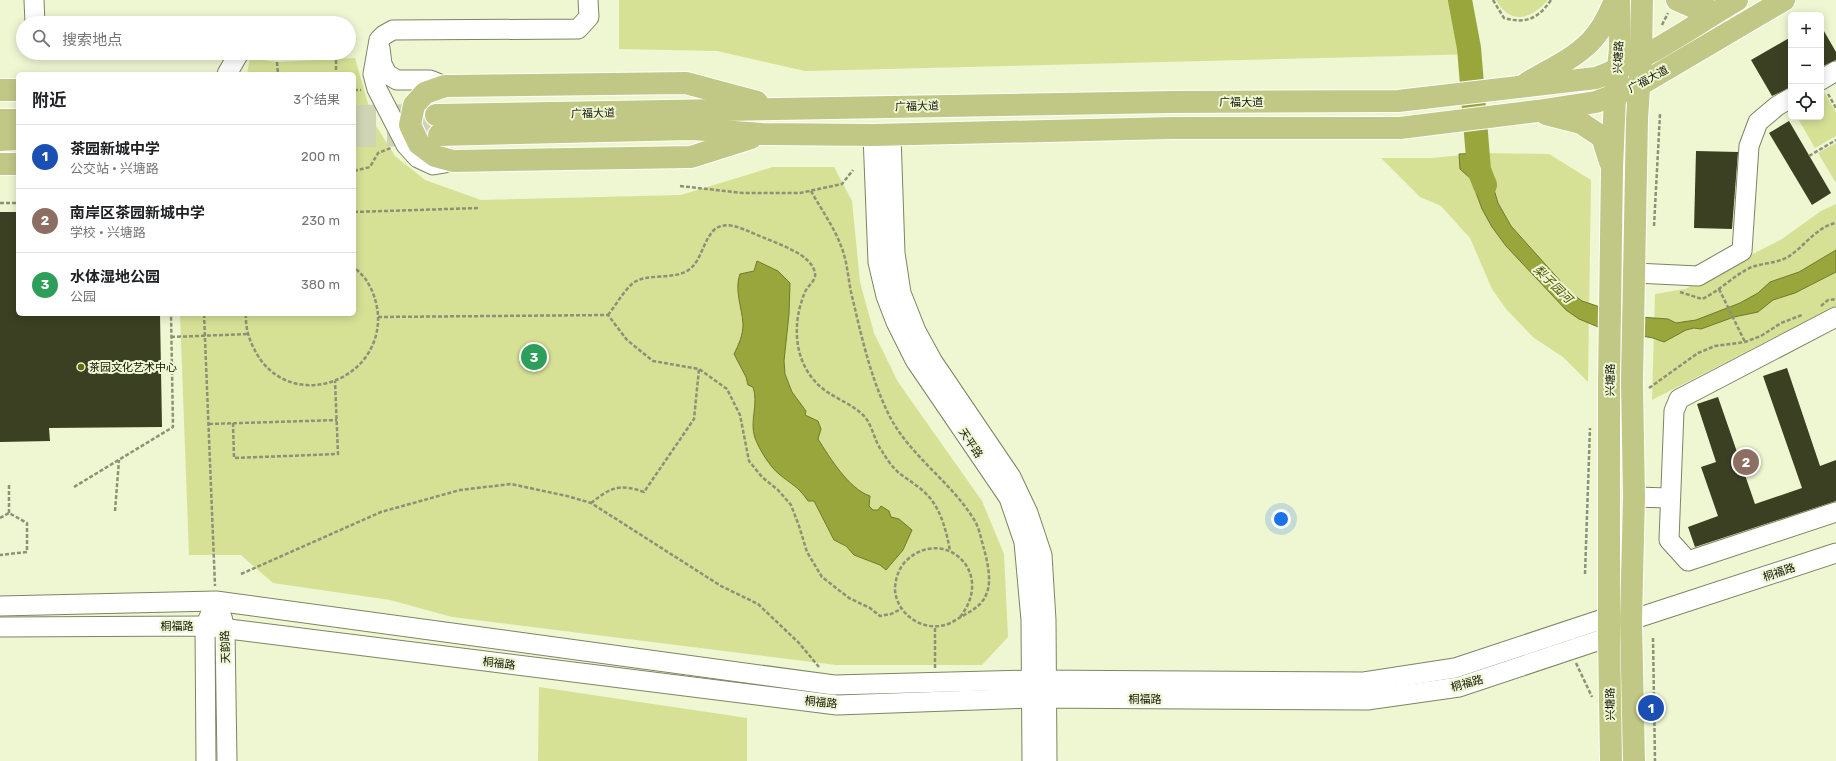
<!DOCTYPE html>
<html lang="zh">
<head>
<meta charset="utf-8">
<style>
  :root { --surface:#fff; --page:#f2f2f2; --text:#202124; --muted:#757577; --line:#e0e0e0; --accent:#2563eb }
  body { margin:0; font-family:Rubik,"Noto Sans SC",sans-serif; background:var(--page); color:var(--text) }
  .controls { position:absolute; right:12px; top:12px; display:grid; overflow:hidden; border-radius:6px; box-shadow:0 2px 10px #0003 }
  .controls button { width:36px; height:36px; display:grid; place-items:center; padding:0; border:0; border-bottom:1px solid var(--line); background:var(--surface); color:var(--text); font:20px sans-serif }
  .you { position:absolute; left:1281px; top:519px; width:14px; height:14px; margin:-10px; border:3px solid #fff; border-radius:50%; background:#1a73e8; box-shadow:0 0 0 6px #1a73e833 }
  .badge { display:grid; place-items:center; width:26px; height:26px; border-radius:50%; background:var(--accent); color:#fff; font-size:13px; font-weight:700 }
  .pin { position:absolute; translate:-50% -50%; border:2px solid #fff; box-shadow:0 1px 4px #0006 }
  .list { margin:0; padding:0; list-style:none }
  h2 { display:flex; justify-content:space-between; align-items:center; height:52px; margin:0; padding:0 16px; font-size:17px }
  h2 small { font-size:13px; font-weight:400; color:var(--muted) }
  .list li { display:grid; grid-template-columns:26px 1fr auto; gap:12px; align-items:center; box-sizing:border-box; height:64px; padding:0 16px; border-top:1px solid var(--line) }
  .list b { display:block; font-size:15px; white-space:nowrap }
  .list p { margin:0; font-size:13px; white-space:nowrap; color:var(--muted) }
  .list em { font-size:13px; font-style:normal; color:var(--muted) }
  .icon { flex:none; width:22px; height:22px; fill:none; stroke:currentColor; stroke-width:2; stroke-linecap:round; stroke-linejoin:round }
  .map { position:relative; flex:none; width:1836px; height:761px; overflow:hidden }
  .search { position:absolute; background:var(--surface); box-shadow:0 2px 10px #0003; left:16px; top:16px; width:340px; height:44px; display:flex; align-items:center; gap:10px; box-sizing:border-box; padding:0 14px; border-radius:22px; color:var(--muted); font-size:15px }
  .panel { position:absolute; background:var(--surface); box-shadow:0 2px 10px #0003; left:16px; top:72px; width:340px; height:244px; border-radius:6px }
  .map>svg:first-child { display:block }
  .green { fill:#d6e196 }
  .water { fill:#99a63c; stroke:#707a2c }
  .lines { fill:none; stroke-linecap:round; stroke-linejoin:round }
  .river { stroke:#99a63c; stroke-width:24 }
  .building { fill:#3c4023 }
  .major-tunnel { stroke:#ced4b4; stroke-width:22; stroke-dasharray:22 11; stroke-linecap:butt }
  .minor-casing { stroke:#7e8463; stroke-width:21 }
  .major-casing { stroke:#fff; stroke-width:24 }
  .path { stroke:#8c9177; stroke-width:2.5; stroke-dasharray:4 2; stroke-linecap:butt }
  .minor { stroke:#fff; stroke-width:19 }
  .major { stroke:#c1c885; stroke-width:22 }
  .poi-dot { fill:#61690d; stroke:#eff6d2; stroke-width:1.5 }
  .labels { text-anchor:middle; stroke-width:4; stroke-linejoin:round; paint-order:stroke }
  .street-label { font-size:11px; fill:#121407; stroke:#eff6d2 }
  .poi-label { font-size:11px; fill:#121407; stroke:#eff6d2; text-anchor:start }
  .water-label { font-size:12px; font-style:italic; fill:#4e5503; stroke:#eff6d2 }
</style>
</head>
<body>
<div class="map">
<svg width="1836" height="761" viewBox="0 0 1836 761">
  <rect width="100%" height="100%" fill="#eff6d2"/>
  <g class="green">
    <path d="M619 0H1471L1481 54 805 71 717 51 619 49Z"/>
    <path d="M1496 0H1548C1531 19 1511 26 1496 0Z"/>
    <path d="M250 58 277 62 355 58 373 121 395 156 425 180 481 200 681 195 773 167H834L852 201 860 282 874 333 898 382 982 501 1004 554 1008 637 982 665H836L452 617 390 600 273 583 241 555H189L180 314H354V74H247Z"/>
    <path d="M1821 87 1836 112V136L1815 148 1797 117H1821Z"/>
    <path d="M1836 143V183L1818 153Z"/>
    <path d="M1485 153 1549 154 1591 180 1588 382 1563 357 1534 338 1506 309 1492 289 1470 238 1441 206 1420 197 1381 158H1431Z"/>
    <path d="M1836 204V306L1652 400 1655 294 1685 289 1782 239 1821 211Z"/>
    <path d="M539 687 747 718V761H538Z"/>
  </g>
  <g class="water">
    <path d="M1485 153 1484 159 1486 162 1485 169 1490 176 1498 203 1511 226 1571 293 1582 301 1627 316 1668 319 1676 323 1696 320 1740 303 1758 293 1770 282 1799 272 1836 250V272L1795 293 1773 300 1758 312 1734 317 1701 329 1694 328 1686 330 1664 342 1653 338 1603 329 1579 319 1566 310 1506 246 1492 227 1482 209 1471 179 1460 169 1459 154Z"/>
    <path d="M757 261 778 271 790 283 789 314 784 361 785 374 792 392 806 411 805 415 818 421 821 429 818 439C830 458 849 489 870 496L869 506 873 510H878L881 506 889 511 891 517 899 519 912 530 903 550 886 570 880 565 854 555 846 546 834 540 814 501H808C798 486 792 485 779 474 770 467 759 449 755 438 749 421 759 404 753 387L748 385 746 377 734 354C739 344 743 335 743 324 742 307 734 290 740 274L754 271Z"/>
  </g>
  <g class="lines">
    <path class="river" d="M1460 0 1469 48 1479 170 1485 185"/>
  </g>
  <g class="building">
    <path d="M1821 26 1836 52V60L1821 67Z"/>
    <path d="M1791 37V87L1772 96 1751 60Z"/>
    <path d="M1789 121 1831 193 1812 205 1769 133Z"/>
    <path d="M1696 151 1738 152 1732 229 1694 228Z"/>
    <path d="M0 212H18V314H160L162 427 49 428 50 441 0 442Z"/>
    <path d="M1787 368 1820 466 1836 460V501L1695 547 1688 527 1718 516 1701 467 1716 462 1697 404 1718 397 1755 504 1802 488 1763 376Z"/>
  </g>
  <g class="lines">
    <g class="major-tunnel">
      <path d="M354 116 436 115"/>
      <path d="M354 136 439 135"/>
    </g>
    <defs>
      <g id="minor">
        <path d="M34 0 35 23"/>
        <path d="M380 48 382 64 387 74 397 80H430L445 86"/>
        <path d="M227 74 239 53"/>
        <path d="M1821 80 1836 71"/>
        <path d="M873 135 878 262 886 296 896 322 915 360 1009 498 1024 542 1031 620 1032 761"/>
        <path d="M891 135 895 253 901 293 916 331 933 362 1011 477 1028 513 1042 555 1046 620 1047 761"/>
        <path d="M445 163 433 165 418 158 406 145 377 89 373 74 379 40 384 35 393 30 578 29 589 17 588 0"/>
        <path d="M1635 273 1698 276 1742 251 1749 146 1758 122 1777 106 1791 98"/>
        <path d="M1836 317 1679 399 1674 411 1669 540 1688 561 1836 512"/>
        <path d="M1634 497 1670 498"/>
        <path d="M0 606 216 601 834 685 1031 680 1364 682 1455 668 1609 617 1624 619"/>
        <path d="M222 617 225 629 227 761"/>
        <path d="M0 627 205 626 837 705 1032 698 1367 700 1459 687 1609 637 1631 620 1836 553"/>
        <path d="M206 761 205 626 210 615"/>
      </g>
      <g id="major">
        <path d="M1677 0 1693 7 1716 12"/>
        <path d="M1527 83C1548 70 1572 60 1590 42 1601 31 1609 15 1615 0"/>
        <path d="M0 90H18"/>
        <path d="M1546 114 1581 123 1602 137 1610 162"/>
        <path d="M436 115 1172 102 1398 101 1596 78C1646 60 1691 27 1737 0"/>
        <path d="M0 120H18"/>
        <path d="M439 135 692 129 762 134 873 135 1172 128H1400L1537 111 1596 102 1638 86 1784 0"/>
        <path d="M751 138 691 157 453 161 435 156 419 144 410 125 414 105 425 93 445 86 686 83 757 102"/>
        <path d="M0 140 18 139"/>
        <path d="M0 164H18"/>
        <path d="M1611 761 1609 637V381L1612 168 1615 96 1620 49 1619 0"/>
        <path d="M1634 761 1631 620 1634 497 1632 382 1637 119 1641 59 1642 0"/>
      </g>
    </defs>
    <use href="#minor" class="minor-casing"/>
    <use href="#major" class="major-casing"/>
    <g class="path">
      <path d="M1493 0 1504 18C1526 24 1538 19 1551 0"/>
      <path d="M1662 25 1668 13"/>
      <path d="M336 60V74"/>
      <path d="M277 62 278 74"/>
      <path d="M354 90H361"/>
      <path d="M1828 94 1836 108"/>
      <path d="M1809 156 1836 140"/>
      <path d="M354 171 370 167 378 153 391 148"/>
      <path d="M680 186 743 193H800L842 184 853 170"/>
      <path d="M811 191C821 209 834 227 841 246 847 260 848 277 851 292 861 334 870 377 889 415 909 455 950 481 973 518 979 526 981 539 984 549 987 560 991 577 988 589 984 605 974 609 961 617 957 619 953 622 948 624 924 633 897 615 895 590 895 579 899 567 907 560 944 526 996 572 960 617"/>
      <path d="M0 203H18"/>
      <path d="M354 212 479 208"/>
      <path d="M1654 226 1660 114"/>
      <path d="M1719 289 1745 342"/>
      <path d="M1680 292 1702 299C1720 291 1735 274 1752 267 1763 263 1777 263 1788 257 1804 247 1816 227 1836 223"/>
      <path d="M1821 306 1828 300 1836 299"/>
      <path d="M204 314 215 586"/>
      <path d="M246 314C245 331 251 345 260 359 297 411 381 380 378 315 377 304 374 293 368 283 365 277 359 272 354 267"/>
      <path d="M608 315C616 305 623 292 632 284 645 272 675 281 690 269 702 259 703 241 714 230 724 221 738 227 748 231 763 238 796 249 806 259 811 263 816 270 815 277 813 283 807 287 805 292 793 320 793 355 813 379 827 397 848 400 864 416 873 426 874 441 882 451 886 458 892 467 899 473 911 482 925 490 933 502 943 517 947 534 950 551"/>
      <path d="M378 317 608 315 627 340 653 361 699 369 727 389 740 415 749 461 762 477 778 490 791 505 799 526 807 552 822 577 849 598 870 608 880 616 891 614 901 609"/>
      <path d="M171 337 248 334"/>
      <path d="M1649 388 1698 353 1715 346 1745 342 1761 336 1781 323 1802 315"/>
      <path d="M233 423 234 458 338 454 335 381"/>
      <path d="M209 424 337 420"/>
      <path d="M74 487 173 427 171 314"/>
      <path d="M591 503C610 488 619 483 644 492L694 419 699 369"/>
      <path d="M115 511 119 460"/>
      <path d="M9 513V485"/>
      <path d="M0 518 9 513 27 523V552L0 555"/>
      <path d="M241 574 381 512 460 490 511 484 567 496 591 503 721 586 758 604 799 643 819 667"/>
      <path d="M1585 574 1590 428"/>
      <path d="M1653 638 1655 761"/>
      <path d="M1576 663 1592 697"/>
      <path d="M935 668V627"/>
    </g>
    <use href="#minor" class="minor"/>
    <use href="#major" class="major"/>
  </g>
  <circle class="poi-dot" cx="81" cy="367" r="4"/>
  <g class="labels">
    <g class="street-label">
      <text transform="translate(1618 57) rotate(-87)" y="4">兴塘路</text>
      <text transform="translate(1648 79) rotate(-28)" y="4">广福大道</text>
      <text x="1241" y="106">广福大道</text>
      <text transform="translate(917 106) rotate(-1)" y="4">广福大道</text>
      <text transform="translate(593 113) rotate(-1)" y="4">广福大道</text>
      <text transform="translate(1610 380) rotate(-89)" y="4">兴塘路</text>
      <text transform="translate(971 443) rotate(56)" y="4">天平路</text>
      <text transform="translate(1779 572) rotate(-18)" y="4">桐福路</text>
      <text x="177" y="630">桐福路</text>
      <text transform="translate(225 647) rotate(-92)" y="4">天韵路</text>
      <text transform="translate(499 663) rotate(7)" y="4">桐福路</text>
      <text transform="translate(1467 683) rotate(-15)" y="4">桐福路</text>
      <text x="1145" y="703">桐福路</text>
      <text transform="translate(821 702) rotate(6)" y="4">桐福路</text>
      <text transform="translate(1610 704) rotate(-91)" y="4">兴塘路</text>
    </g>
    <g class="poi-label">
      <text x="89" y="371">茶园文化艺术中心</text>
    </g>
    <g class="water-label">
      <text transform="translate(1553 284) rotate(44)" y="4">梨子园河</text>
    </g>
  </g>
</svg>
<div class="controls">
<button>+</button>
<button>−</button>
<button><svg class="icon" aria-label="locate" viewBox="0 0 24 24"><circle cx="12" cy="12" r="6"/><path d="M12 2v4M12 18v4M2 12h4M18 12h4"/></svg></button>
</div>
<div class="you"></div>
<div class="pin badge" style="left:1651px;top:708px;background:#1a4fb4">1</div>
<div class="pin badge" style="left:1746px;top:462px;background:#8d6e63">2</div>
<div class="pin badge" style="left:534px;top:357px;background:#2e9e5b">3</div>
<div class="search"><svg class="icon" aria-label="search" viewBox="0 0 24 24"><circle cx="10" cy="10" r="6"/><path d="M15 15l6 6"/></svg>搜索地点</div>
<section class="panel">
<h2>附近<small>3个结果</small></h2>
<ul class="list">
<li><span class="badge" style="background:#1a4fb4">1</span><div><b>茶园新城中学</b><p>公交站 · 兴塘路</p></div><em>200 m</em></li>
<li><span class="badge" style="background:#8d6e63">2</span><div><b>南岸区茶园新城中学</b><p>学校 · 兴塘路</p></div><em>230 m</em></li>
<li><span class="badge" style="background:#2e9e5b">3</span><div><b>水体湿地公园</b><p>公园</p></div><em>380 m</em></li>
</ul>
</section>
</div>
</body>
</html>
